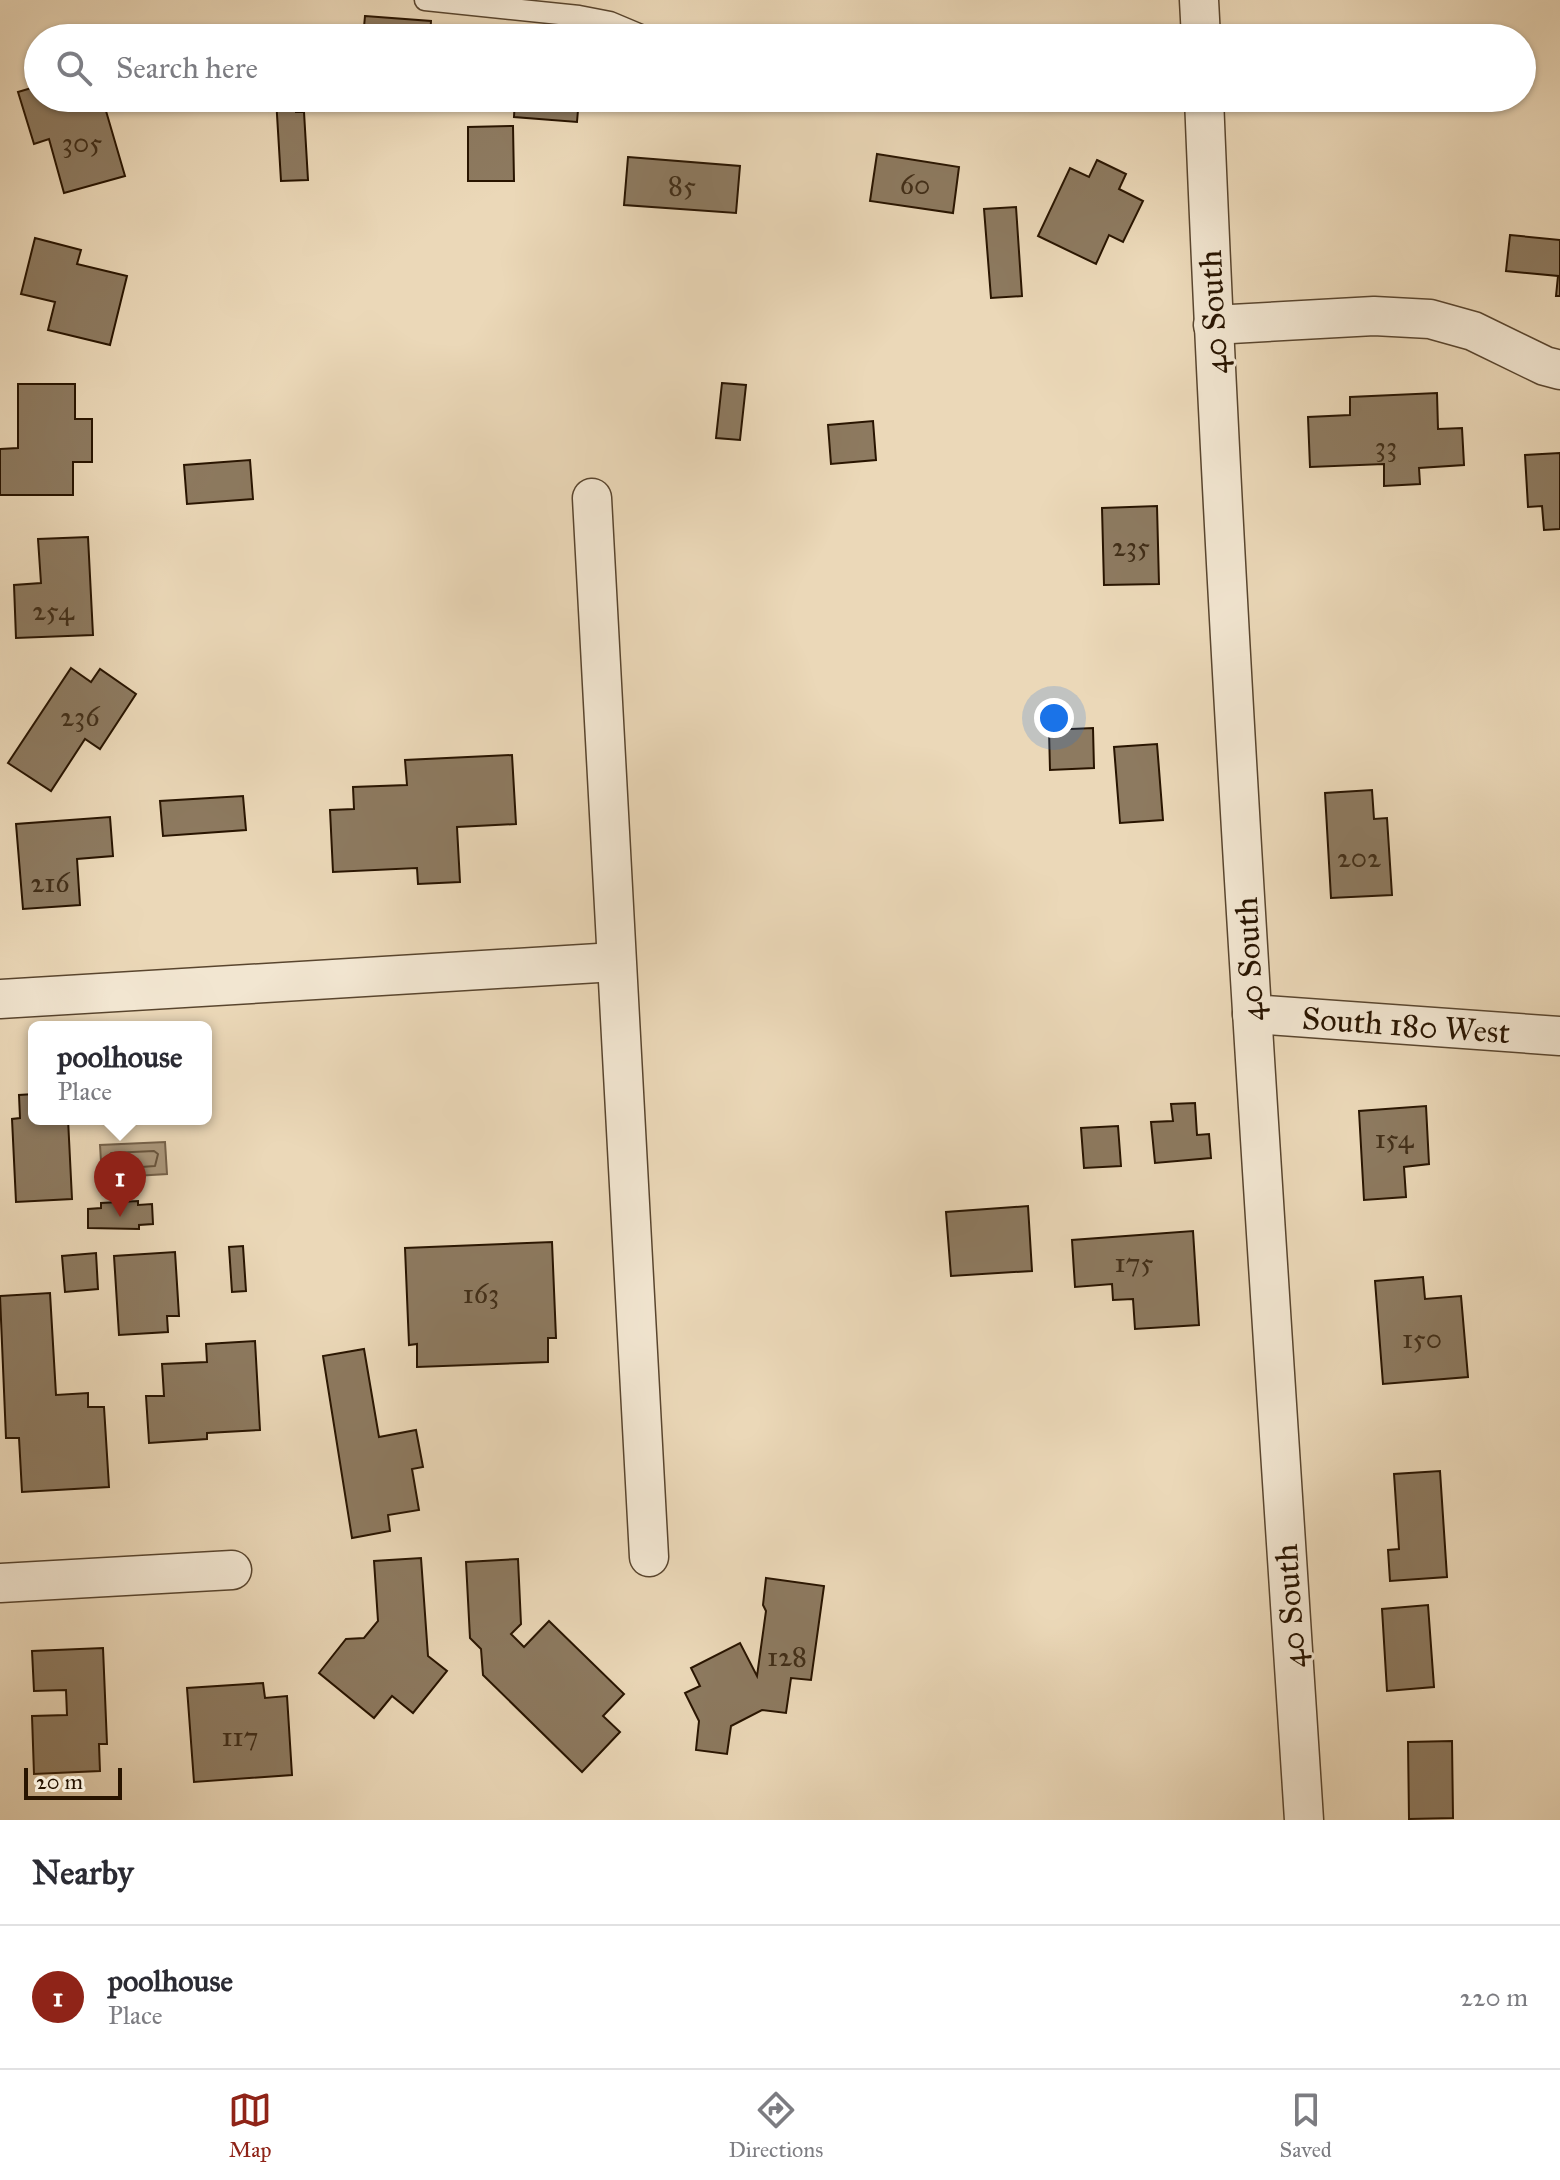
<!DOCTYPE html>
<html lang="en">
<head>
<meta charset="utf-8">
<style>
  :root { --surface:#fff; --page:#f2f2f3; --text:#2b2b33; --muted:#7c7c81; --line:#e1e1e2; --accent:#8f2418 }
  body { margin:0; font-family:"IM FELL Great Primer",serif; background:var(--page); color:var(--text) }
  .scale { position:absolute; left:24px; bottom:20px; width:98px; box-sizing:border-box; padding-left:8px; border:4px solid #281400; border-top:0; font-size:22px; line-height:28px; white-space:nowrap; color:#281400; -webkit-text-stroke:6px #f2e6d1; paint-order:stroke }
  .you { position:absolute; left:1054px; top:718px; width:28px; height:28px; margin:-20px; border:6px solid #fff; border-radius:50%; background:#1a73e8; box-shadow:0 0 0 12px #1a73e833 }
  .badge { display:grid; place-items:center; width:52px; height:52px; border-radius:50%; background:var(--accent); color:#fff; font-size:26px; font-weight:700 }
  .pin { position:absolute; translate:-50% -66px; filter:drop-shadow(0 2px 4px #0008) }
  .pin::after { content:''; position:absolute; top:42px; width:28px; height:24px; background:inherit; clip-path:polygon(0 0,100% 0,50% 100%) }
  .popup { position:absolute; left:28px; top:1021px; width:184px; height:104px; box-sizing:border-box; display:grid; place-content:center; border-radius:12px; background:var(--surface); filter:drop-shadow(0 2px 6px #0005); font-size:26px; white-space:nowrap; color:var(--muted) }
  .popup b { font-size:30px; color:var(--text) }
  .popup::after { content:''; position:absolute; left:50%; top:100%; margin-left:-16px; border:16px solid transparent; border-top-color:var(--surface) }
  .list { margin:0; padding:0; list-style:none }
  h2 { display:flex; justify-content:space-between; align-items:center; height:104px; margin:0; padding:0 32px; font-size:34px }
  h2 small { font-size:26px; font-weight:400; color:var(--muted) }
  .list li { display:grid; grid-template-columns:52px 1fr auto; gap:24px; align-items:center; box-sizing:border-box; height:144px; padding:0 32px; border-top:2px solid var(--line) }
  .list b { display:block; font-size:30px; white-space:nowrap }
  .list p { margin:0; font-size:26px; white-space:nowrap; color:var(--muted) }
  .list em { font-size:26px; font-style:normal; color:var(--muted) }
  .icon { flex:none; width:44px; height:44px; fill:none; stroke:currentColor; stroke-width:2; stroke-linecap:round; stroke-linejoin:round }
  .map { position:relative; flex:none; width:1560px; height:1820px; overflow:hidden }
  .search { position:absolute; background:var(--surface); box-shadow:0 2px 6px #0004; left:24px; right:24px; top:24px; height:88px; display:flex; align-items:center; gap:20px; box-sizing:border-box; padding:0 28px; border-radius:44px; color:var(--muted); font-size:30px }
  .sheet { height:248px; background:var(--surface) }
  nav { display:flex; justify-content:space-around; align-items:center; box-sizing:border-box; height:112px; border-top:2px solid var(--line); background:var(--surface); font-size:22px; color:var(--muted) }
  nav a { display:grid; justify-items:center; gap:4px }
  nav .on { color:var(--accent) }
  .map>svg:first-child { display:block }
  .water { fill:#a99579; stroke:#756149; stroke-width:2 }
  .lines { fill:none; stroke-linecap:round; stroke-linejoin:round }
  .shore { stroke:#68543c; stroke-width:2 }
  .building { fill:#8d7a60; stroke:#281400; stroke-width:2 }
  .service-casing { stroke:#59452e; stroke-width:23 }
  .minor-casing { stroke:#59452e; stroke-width:41 }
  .service { stroke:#f2e6d1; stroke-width:20 }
  .minor { stroke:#f2e6d1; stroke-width:38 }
  .labels { text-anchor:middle; stroke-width:6; stroke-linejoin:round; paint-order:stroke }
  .number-label { font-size:28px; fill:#412e18 }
  .street-label { font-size:32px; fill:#281400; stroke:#f2e6d1 }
</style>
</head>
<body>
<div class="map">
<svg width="1560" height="1820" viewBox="0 0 1560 1820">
  <rect width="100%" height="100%" fill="#ebd8b8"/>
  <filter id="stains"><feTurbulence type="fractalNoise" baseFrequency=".0025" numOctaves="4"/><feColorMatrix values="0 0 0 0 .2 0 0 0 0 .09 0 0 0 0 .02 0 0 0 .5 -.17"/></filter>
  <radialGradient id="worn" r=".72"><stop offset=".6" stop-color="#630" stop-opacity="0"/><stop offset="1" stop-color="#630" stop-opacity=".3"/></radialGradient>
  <path class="water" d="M165 1142 167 1174 102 1178 100 1145Z"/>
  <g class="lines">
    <path class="shore" d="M154 1151 158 1154 155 1166 113 1169 109 1167V1156L111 1153Z"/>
  </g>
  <g class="building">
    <path d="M365 16 431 21 430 38H363Z"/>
    <path d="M38 86V98H135L136 102 106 111 125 176 64 193 49 139 34 144 18 92Z"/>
    <path d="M276 98H295L296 112H304L308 180 281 181Z"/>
    <path d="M515 98H579L577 122 514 117Z"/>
    <path d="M513 126 514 181H468V127Z"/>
    <path d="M877 154 959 167 953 213 870 201Z"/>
    <path d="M628 157 740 166 736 213 624 205Z"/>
    <path d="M1097 160 1126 174 1119 189 1143 201 1123 242 1109 235 1096 264 1038 236 1070 168 1089 177Z"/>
    <path d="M1016 207 1022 296 991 298 984 209Z"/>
    <path d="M1510 235 1560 240V296H1556L1558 276 1506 271Z"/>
    <path d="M35 238 81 250 77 264 127 276 110 345 48 330 55 302 21 294Z"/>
    <path d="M722 383 746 385 740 440 716 438Z"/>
    <path d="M18 384H75V419H92V462H73V495H0V449L18 448Z"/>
    <path d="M1437 393 1438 429 1462 428 1464 465 1419 468 1420 484 1384 486V464L1310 467 1308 417 1350 415V397Z"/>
    <path d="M873 421 876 460 831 464 828 425Z"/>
    <path d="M1560 453V529L1544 530 1542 506 1528 507 1525 455Z"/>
    <path d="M250 460 253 499 187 504 184 465Z"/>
    <path d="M1157 506 1159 584 1104 585 1102 508Z"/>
    <path d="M88 537 93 635 16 638 14 585 41 583 38 539Z"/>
    <path d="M71 668 91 682 100 669 136 694 100 749 85 739 51 791 8 763Z"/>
    <path d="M1093 728 1094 768 1050 770 1049 730Z"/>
    <path d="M1157 744 1163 820 1120 823 1114 747Z"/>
    <path d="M512 755 516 824 457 827 460 882 418 884 417 868 333 872 330 810 354 809 353 787 407 785 405 760Z"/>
    <path d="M1372 790 1374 819 1387 818 1392 895 1331 898 1325 793Z"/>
    <path d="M243 796 246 830 163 836 160 801Z"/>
    <path d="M110 817 113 856 77 859 80 905 23 909 16 824Z"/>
    <path d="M34 1094V1119H68L72 1199 16 1202 12 1119 20 1118 19 1095Z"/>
    <path d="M1195 1103 1197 1135 1209 1134 1211 1158 1155 1163 1151 1122 1173 1121 1171 1104Z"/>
    <path d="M1426 1106 1429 1164 1404 1167 1406 1197 1364 1200 1359 1111Z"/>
    <path d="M1118 1126 1121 1166 1084 1168 1081 1128Z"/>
    <path d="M138 1201V1205L152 1204 153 1224 139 1225V1229L88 1228V1209L101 1208V1203Z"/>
    <path d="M1028 1206 1032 1271 951 1276 946 1212Z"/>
    <path d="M1193 1231 1199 1325 1135 1329 1133 1299 1113 1300 1112 1284 1075 1287 1072 1240Z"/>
    <path d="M552 1242 556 1338H548V1362L417 1367V1344L409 1345 405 1248Z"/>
    <path d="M243 1246 246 1291 232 1292 229 1247Z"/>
    <path d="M175 1252 179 1316H167L168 1332 119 1335 114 1256Z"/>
    <path d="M96 1253 98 1289 65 1292 62 1256Z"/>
    <path d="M1423 1277 1425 1299 1461 1296 1468 1377 1383 1384 1375 1281Z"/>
    <path d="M50 1293 56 1395 88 1393V1407H104L109 1487 22 1492 19 1438H6L0 1296Z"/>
    <path d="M255 1341 260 1430 207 1433V1439L149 1443 146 1396H164L162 1364 207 1362 206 1344Z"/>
    <path d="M364 1349 379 1437 416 1430 423 1467 412 1469 419 1510 388 1515 390 1531 352 1538 323 1356Z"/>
    <path d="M1440 1471 1447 1577 1390 1581 1388 1550 1399 1549 1394 1474Z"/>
    <path d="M421 1558 428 1656 447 1671 413 1713 392 1696 374 1718 319 1673 346 1639 364 1638 378 1621 374 1561Z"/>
    <path d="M518 1559 521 1624 511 1634 524 1647 549 1621 624 1694 603 1716 620 1732 582 1772 483 1675 481 1649 470 1638 466 1562Z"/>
    <path d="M766 1578 824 1586 811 1680 791 1678 786 1713 762 1710 731 1726 727 1754 696 1750 699 1721 685 1693 700 1686 691 1668 740 1643 757 1676 766 1611 763 1605Z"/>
    <path d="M1428 1605 1434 1687 1387 1691 1382 1609Z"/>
    <path d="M103 1648 107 1744H99L100 1771 34 1774 32 1716 67 1715 66 1690 34 1691 32 1651Z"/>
    <path d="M263 1683 265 1698 287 1696 292 1775 194 1782 187 1688Z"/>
    <path d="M1452 1741 1453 1818 1409 1819 1408 1742Z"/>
  </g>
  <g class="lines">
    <defs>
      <path id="service" d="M425 0 579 16 610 22 648 38"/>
      <g id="minor">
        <path d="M1199 0 1201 38"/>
        <path d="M1204 98C1227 672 1267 1246 1304 1820"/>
        <path d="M1213 325 1374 316 1430 319 1473 331 1545 366 1560 370"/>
        <path d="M592 498 649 1557"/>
        <path d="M0 999 615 962"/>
        <path d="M1252 1014 1560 1036"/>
        <path d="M0 1583 232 1570"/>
      </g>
    </defs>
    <use href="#service" class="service-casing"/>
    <use href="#minor" class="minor-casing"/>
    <use href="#service" class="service"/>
    <use href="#minor" class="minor"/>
  </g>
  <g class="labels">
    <g class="number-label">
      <text x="82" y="152">305</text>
      <text x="915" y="194">60</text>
      <text x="682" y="195">85</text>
      <text x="1386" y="456">33</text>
      <text x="1131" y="556">235</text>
      <text x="53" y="620">254</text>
      <text x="80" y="726">236</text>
      <text x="1359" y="867">202</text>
      <text x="50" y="892">216</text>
      <text x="1394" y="1148">154</text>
      <text x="1134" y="1272">175</text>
      <text x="481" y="1303">163</text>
      <text x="1422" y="1348">150</text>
      <text x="787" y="1666">128</text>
      <text x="240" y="1746">117</text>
    </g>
    <g class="street-label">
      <text transform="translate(1213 312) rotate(-93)" y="11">40 South</text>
      <text transform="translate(1249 959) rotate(-93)" y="11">40 South</text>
      <text transform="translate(1406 1025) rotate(4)" y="11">South 180 West</text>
      <text transform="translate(1290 1606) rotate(-94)" y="11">40 South</text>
    </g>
  </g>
  <rect width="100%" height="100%" filter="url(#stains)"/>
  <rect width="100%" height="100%" fill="url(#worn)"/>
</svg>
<div class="scale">20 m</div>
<div class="you"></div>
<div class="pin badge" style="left:120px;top:1217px">1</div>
<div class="popup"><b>poolhouse</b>Place</div>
<div class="search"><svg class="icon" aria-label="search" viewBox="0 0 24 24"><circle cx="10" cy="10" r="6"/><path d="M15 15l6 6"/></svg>Search here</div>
</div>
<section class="sheet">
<h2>Nearby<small></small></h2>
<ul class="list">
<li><span class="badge">1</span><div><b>poolhouse</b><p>Place</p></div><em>220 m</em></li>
</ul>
</section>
<nav>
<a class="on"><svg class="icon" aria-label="map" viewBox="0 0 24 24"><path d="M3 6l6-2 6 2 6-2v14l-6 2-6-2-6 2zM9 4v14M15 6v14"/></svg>Map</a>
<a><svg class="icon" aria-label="directions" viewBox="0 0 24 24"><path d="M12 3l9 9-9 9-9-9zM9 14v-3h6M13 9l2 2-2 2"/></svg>Directions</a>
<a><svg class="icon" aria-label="saved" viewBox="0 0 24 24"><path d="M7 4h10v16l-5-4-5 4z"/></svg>Saved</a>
</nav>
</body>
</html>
